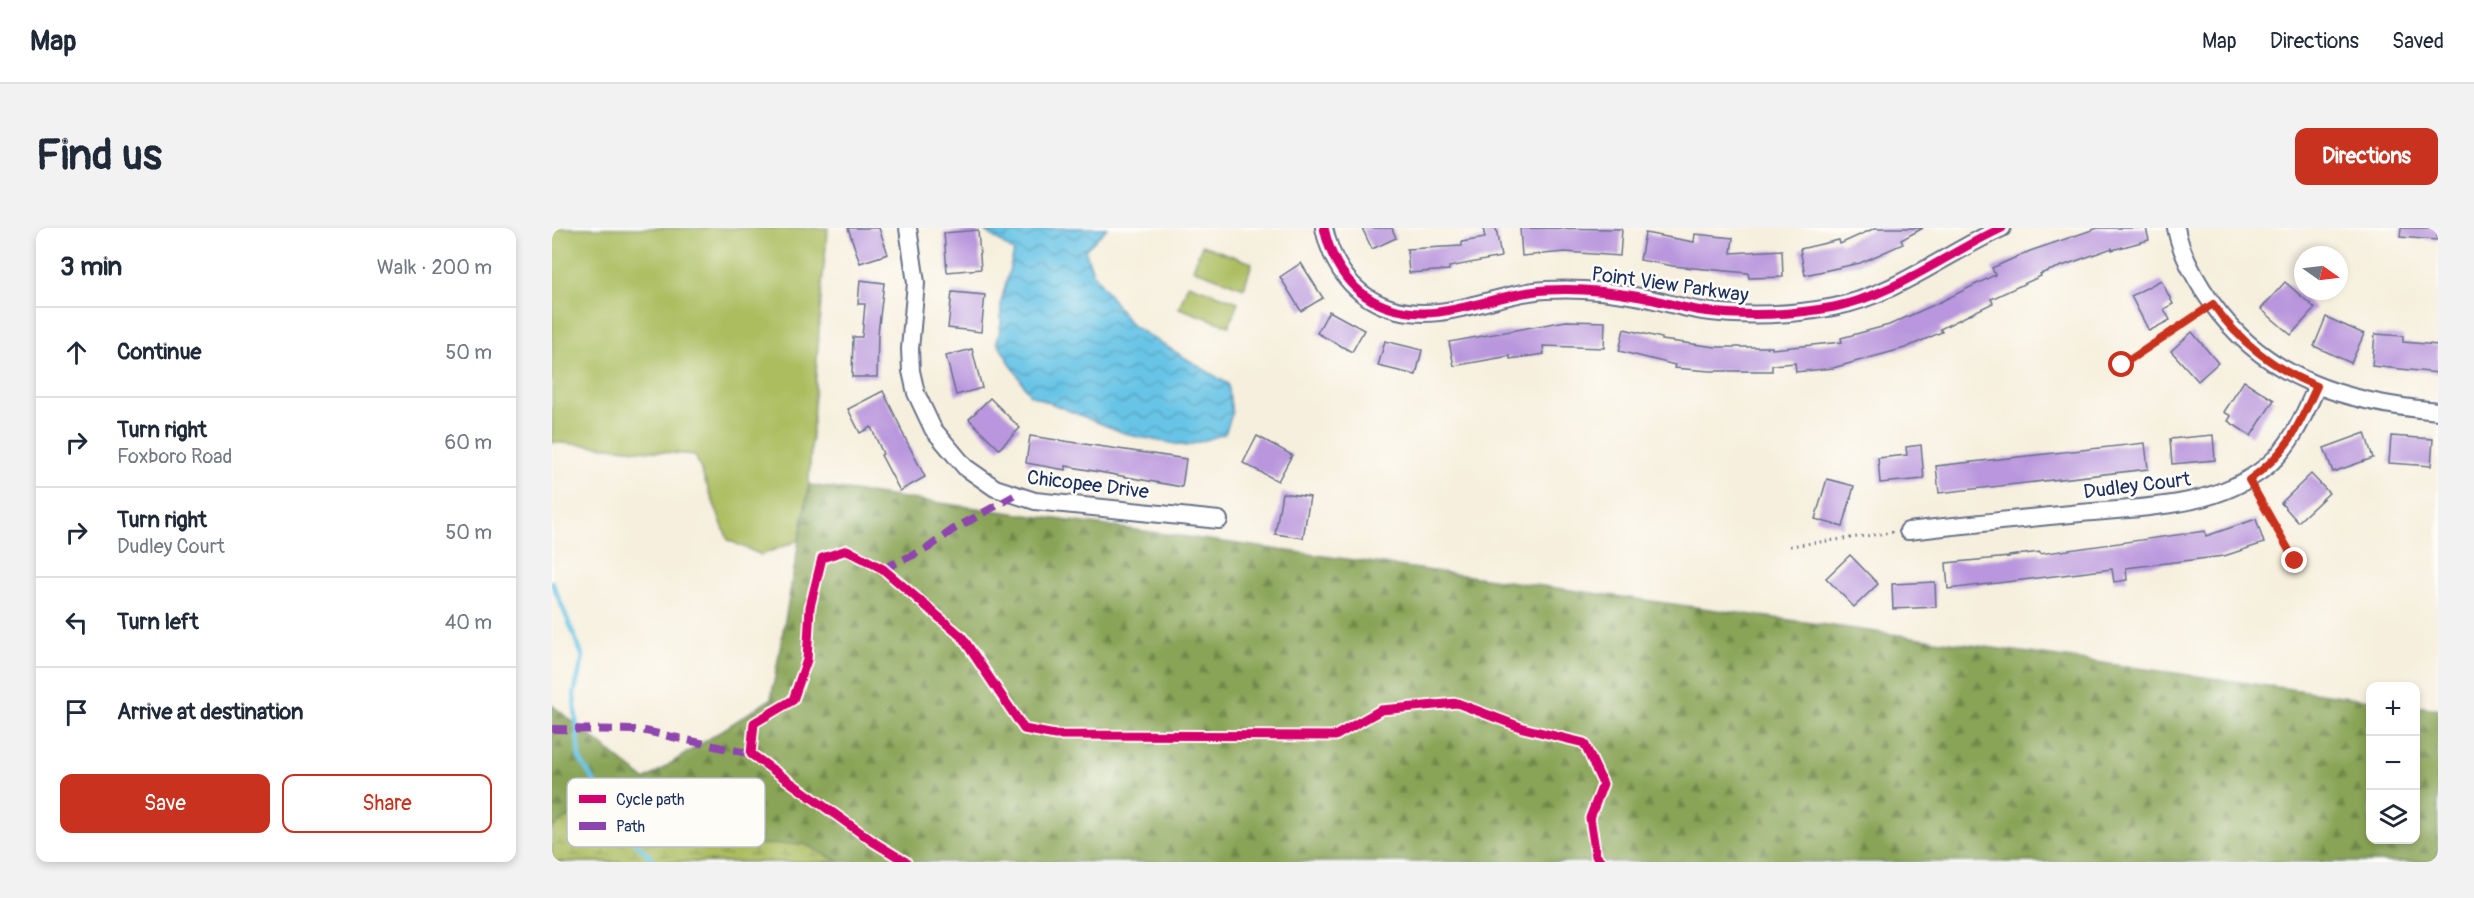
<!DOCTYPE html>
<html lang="en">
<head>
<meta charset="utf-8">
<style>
  :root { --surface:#fff; --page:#f2f2f3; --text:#1f2937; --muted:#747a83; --line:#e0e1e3; --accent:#c8321e }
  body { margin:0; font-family:Pangolin,sans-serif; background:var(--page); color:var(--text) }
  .controls { position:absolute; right:18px; bottom:18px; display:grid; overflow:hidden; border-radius:12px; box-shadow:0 3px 9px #0003 }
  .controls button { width:54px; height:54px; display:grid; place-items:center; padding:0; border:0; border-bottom:2px solid var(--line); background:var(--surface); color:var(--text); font:30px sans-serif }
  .compass { position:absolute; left:1742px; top:18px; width:54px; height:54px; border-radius:50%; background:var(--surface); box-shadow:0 3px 9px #0003; rotate:104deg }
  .stop { position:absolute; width:18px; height:18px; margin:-14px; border:4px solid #c8321e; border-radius:50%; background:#fff }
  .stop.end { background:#c8321e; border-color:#fff; box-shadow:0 2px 6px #0008 }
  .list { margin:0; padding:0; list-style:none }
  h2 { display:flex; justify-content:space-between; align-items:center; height:78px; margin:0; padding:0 24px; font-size:26px }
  h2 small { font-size:20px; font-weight:400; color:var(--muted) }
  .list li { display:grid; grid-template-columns:39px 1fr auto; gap:18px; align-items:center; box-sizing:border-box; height:90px; padding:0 24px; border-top:2px solid var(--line) }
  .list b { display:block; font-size:22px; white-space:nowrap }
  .list p { margin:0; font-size:20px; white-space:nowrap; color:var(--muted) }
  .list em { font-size:20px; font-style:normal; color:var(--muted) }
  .actions { display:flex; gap:12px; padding:18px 24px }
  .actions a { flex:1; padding:14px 0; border:2px solid var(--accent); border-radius:12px; text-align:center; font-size:21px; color:var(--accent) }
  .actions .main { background:var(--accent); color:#fff }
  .icon { flex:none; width:33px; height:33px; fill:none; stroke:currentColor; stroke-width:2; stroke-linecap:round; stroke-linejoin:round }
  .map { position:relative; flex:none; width:1886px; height:634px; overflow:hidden; border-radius:12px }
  header { display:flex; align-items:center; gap:36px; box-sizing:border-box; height:84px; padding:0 30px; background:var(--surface); border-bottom:2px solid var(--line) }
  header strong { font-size:28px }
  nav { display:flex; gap:33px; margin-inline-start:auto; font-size:21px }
  .intro { display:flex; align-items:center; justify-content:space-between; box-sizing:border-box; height:144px; padding:0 36px }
  h1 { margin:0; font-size:42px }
  .button { padding:15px 27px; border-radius:12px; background:var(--accent); color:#fff; font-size:21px; font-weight:700 }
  main { display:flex; gap:36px; padding:0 36px }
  aside { flex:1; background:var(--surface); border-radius:12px; box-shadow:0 3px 9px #0003 }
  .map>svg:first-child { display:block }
  .grass { fill:#acbd60; stroke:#64765f; stroke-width:1.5 }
  .forest { fill:url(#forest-firs); stroke:#526a5a; stroke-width:1.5 }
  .wetland { fill:url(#wetland-marsh); stroke:#64765f; stroke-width:1.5 }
  .water { fill:url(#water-waves); stroke:#427aa2; stroke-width:1.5 }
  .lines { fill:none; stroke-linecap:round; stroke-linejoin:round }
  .stream { stroke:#68c4e6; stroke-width:4.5 }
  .building { fill:#b996dd }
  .street-casing { stroke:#68728a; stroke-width:20 }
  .path { stroke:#68728a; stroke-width:3; stroke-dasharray:1.5 4.5; stroke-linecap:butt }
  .street { stroke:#fff; stroke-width:16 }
  .quiet { stroke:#8e44ad; stroke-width:8; stroke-dasharray:15 8; stroke-linecap:butt }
  .cycleway-casing { stroke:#fdfcf7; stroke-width:13 }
  .cycleway { stroke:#d6006c; stroke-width:9 }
  .route { stroke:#c8321e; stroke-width:8 }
  .labels { text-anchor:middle; stroke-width:5; stroke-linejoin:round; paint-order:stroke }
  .street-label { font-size:20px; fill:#1b2f5e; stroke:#fdfcf7 }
  .key { fill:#fdfcf7; stroke:#b9bec9; stroke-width:1.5 }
  .key-label { font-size:16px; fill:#1b2f5e }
</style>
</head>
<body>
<header>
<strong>Map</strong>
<nav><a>Map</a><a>Directions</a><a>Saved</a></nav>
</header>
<div class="intro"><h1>Find us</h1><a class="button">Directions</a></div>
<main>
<aside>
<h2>3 min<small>Walk · 200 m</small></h2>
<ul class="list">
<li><svg class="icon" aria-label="ahead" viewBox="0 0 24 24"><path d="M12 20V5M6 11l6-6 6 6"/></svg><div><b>Continue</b></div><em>50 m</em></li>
<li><svg class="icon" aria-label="right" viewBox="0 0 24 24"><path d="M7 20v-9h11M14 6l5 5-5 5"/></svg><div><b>Turn right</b><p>Foxboro Road</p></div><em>60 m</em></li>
<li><svg class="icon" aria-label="right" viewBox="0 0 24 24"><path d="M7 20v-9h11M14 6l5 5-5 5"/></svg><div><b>Turn right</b><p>Dudley Court</p></div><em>50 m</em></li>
<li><svg class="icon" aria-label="left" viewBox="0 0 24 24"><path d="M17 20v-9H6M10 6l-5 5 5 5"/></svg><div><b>Turn left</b></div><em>40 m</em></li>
<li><svg class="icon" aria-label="arrive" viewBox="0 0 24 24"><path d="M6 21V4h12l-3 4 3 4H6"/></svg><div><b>Arrive at destination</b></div></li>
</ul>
<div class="actions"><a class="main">Save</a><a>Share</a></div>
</aside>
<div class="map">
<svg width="1886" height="634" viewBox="0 0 1886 634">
  <defs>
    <pattern id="forest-firs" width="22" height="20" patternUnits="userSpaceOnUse" patternTransform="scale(1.5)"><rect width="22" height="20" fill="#89a456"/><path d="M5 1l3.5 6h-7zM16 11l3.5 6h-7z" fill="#6f864a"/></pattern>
    <pattern id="wetland-marsh" width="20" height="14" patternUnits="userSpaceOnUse" patternTransform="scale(1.5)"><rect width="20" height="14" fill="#acbd60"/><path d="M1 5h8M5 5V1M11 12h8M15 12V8" fill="none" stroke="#8b9a52"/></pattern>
    <pattern id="water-waves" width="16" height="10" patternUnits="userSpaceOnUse" patternTransform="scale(1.5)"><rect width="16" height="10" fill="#68c4e6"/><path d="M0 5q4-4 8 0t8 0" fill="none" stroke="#55a0be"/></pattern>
  </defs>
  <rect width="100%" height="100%" fill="#fdfcf7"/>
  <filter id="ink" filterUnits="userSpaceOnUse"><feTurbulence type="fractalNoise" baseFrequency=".0167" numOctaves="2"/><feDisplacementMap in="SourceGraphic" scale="12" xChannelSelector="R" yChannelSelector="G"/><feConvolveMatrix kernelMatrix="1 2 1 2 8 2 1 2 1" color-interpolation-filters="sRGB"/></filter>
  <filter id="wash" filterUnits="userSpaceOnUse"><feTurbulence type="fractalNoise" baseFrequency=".008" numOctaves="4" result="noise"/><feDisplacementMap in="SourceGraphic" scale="24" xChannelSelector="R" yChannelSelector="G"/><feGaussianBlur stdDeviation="1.35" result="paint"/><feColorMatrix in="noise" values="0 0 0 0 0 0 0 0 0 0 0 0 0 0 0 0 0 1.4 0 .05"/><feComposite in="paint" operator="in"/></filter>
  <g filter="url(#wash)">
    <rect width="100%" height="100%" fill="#f6efdd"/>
    <g class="grass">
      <path d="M0 0H276L270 56 253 310 209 327 176 312 143 227 0 214Z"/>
      <path d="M650 17 700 35 692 60 641 41Z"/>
      <path d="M636 56 686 74 677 98 627 80Z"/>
    </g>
    <path class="forest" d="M257 257 1818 472V612H1864V478L1886 481V634H0V477L93 552 219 471Z"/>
    <path class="wetland" d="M39 578 139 586 179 617 252 616 288 634H0V601L6 595Z"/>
    <path class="water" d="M429 0H555L533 22 541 45 579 97 676 156 680 186 673 206 634 218 577 207 478 167 445 114 449 96V74L462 24Z"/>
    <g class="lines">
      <path class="stream" d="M0 354 31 429 22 466 27 530 76 607 103 634"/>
    </g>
    <g id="blocks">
      <g class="building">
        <path d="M296 0H327L336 26 308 35Z"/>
        <path d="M810 0H840L844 10 820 21Z"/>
        <path d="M931 0H944L949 29 897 39V42L857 45 855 21 910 18V14L933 10Z"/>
        <path d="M968 0 1070 1 1068 28 1013 24 970 28Z"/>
        <path d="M1323 0H1371L1349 12 1351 16 1308 35 1253 47 1248 21 1287 12 1288 16Z"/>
        <path d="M1546 0H1594L1597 12 1560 22V20L1488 46 1489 48 1439 71 1441 75 1388 101 1390 104 1353 120 1281 140 1244 144 1243 135 1220 137V143H1158L1122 140 1123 137 1067 123 1072 101 1110 110V112L1164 119H1220V121L1290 114 1289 110 1337 97 1384 76 1443 47 1440 40 1478 23Z"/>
        <path d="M1849 0H1886L1885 12 1848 9Z"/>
        <path d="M426 2 429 41 395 44 392 5Z"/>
        <path d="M1093 5 1142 14 1143 6 1181 10 1179 25 1230 22 1231 49 1197 50 1196 45 1121 38 1088 32Z"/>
        <path d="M749 35 771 70 749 83 728 49Z"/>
        <path d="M308 52 332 55 326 105 325 149H300L301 109H310L313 76H306Z"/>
        <path d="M1609 52 1621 76 1612 81 1618 92 1597 103 1579 68Z"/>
        <path d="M1733 54 1763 80 1739 107 1709 81Z"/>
        <path d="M400 64 433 67 429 104 396 100Z"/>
        <path d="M777 83 812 102 800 124 765 105Z"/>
        <path d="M1774 89 1812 106 1799 135 1762 118Z"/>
        <path d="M1014 93 1053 94 1052 120 991 118 992 126 958 131V128L902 138 897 114Z"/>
        <path d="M1640 104 1666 135 1646 153 1619 123Z"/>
        <path d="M1823 106 1851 108V114L1886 117V145L1820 138Z"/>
        <path d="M833 113 870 122 864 147 826 138Z"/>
        <path d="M420 121 430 160 404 167 394 128Z"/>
        <path d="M1692 153 1722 172 1699 208 1676 193 1679 188 1672 184Z"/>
        <path d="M331 163 349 200H348L373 249 348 263 329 227 331 226 319 199 308 205 296 181Z"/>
        <path d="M438 170 468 200 447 221 417 191Z"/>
        <path d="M1813 205 1821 230 1781 244 1772 220Z"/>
        <path d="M1661 207 1663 232 1620 236 1618 211Z"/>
        <path d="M478 208 634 231 630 259 514 238V242L474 235Z"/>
        <path d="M705 208 740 227 726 253 691 235Z"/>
        <path d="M1839 208 1881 211 1879 238 1837 235Z"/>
        <path d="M1593 215 1596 241 1387 265 1384 238Z"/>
        <path d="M1369 217 1372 251 1328 255 1326 230 1355 227 1354 219Z"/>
        <path d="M1759 246 1777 265 1746 294 1729 275Z"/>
        <path d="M1275 251 1302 258 1291 299 1263 291Z"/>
        <path d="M730 265 758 269 751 310 723 306Z"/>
        <path d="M1704 291 1712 315 1672 328 1574 340 1575 352 1562 354 1560 341 1396 361 1394 335 1457 329V328L1488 324V326L1653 303 1654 308Z"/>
        <path d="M1298 327 1326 356 1302 379 1274 350Z"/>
        <path d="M1383 354 1384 379 1341 381 1340 356Z"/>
      </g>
    </g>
  </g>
  <g filter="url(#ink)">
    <use href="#blocks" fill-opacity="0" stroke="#68728a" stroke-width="1.5"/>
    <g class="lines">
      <defs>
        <g id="street">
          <path d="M356 0 364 55 358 121 359 143 364 165 381 201 413 239 443 260 483 273 667 292"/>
          <path d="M772 0C780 37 801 68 838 80 891 97 941 65 994 62 1026 60 1058 63 1089 69 1110 73 1130 80 1151 83 1195 89 1239 87 1282 79 1345 66 1393 26 1450 0"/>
          <path d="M1624 0C1629 27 1643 51 1659 74 1714 152 1795 175 1886 183"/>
          <path d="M1356 303C1411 297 1465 291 1519 286 1584 279 1662 282 1715 238 1740 217 1752 187 1765 158"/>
        </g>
      </defs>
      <use href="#street" class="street-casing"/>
      <g class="path">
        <path d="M1570 137 1649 84"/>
        <path d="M1703 264 1743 333"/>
        <path d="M1238 318 1343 304"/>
      </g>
      <use href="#street" class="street"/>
      <g class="quiet">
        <path d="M331 341 376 320 402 301 462 268"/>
        <path d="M0 501 89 502 199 526"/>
      </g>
      <defs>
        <g id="cycleway">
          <path d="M772 0C780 37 801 68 838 80 891 97 941 65 994 62 1026 60 1058 63 1089 69 1110 73 1130 80 1151 83 1195 89 1239 87 1282 79 1345 66 1393 26 1450 0"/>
          <path d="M354 634 323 615 199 526 202 495 241 472 255 432 258 379 270 330 295 322 331 341 410 409 472 501 503 507 783 508 829 482 905 475 971 500 1032 515 1051 556 1038 590 1044 628 1050 634"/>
        </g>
      </defs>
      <use href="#cycleway" class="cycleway-casing"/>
      <use href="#cycleway" class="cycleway"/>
    </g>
  </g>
  <g class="lines" filter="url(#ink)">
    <path class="route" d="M1570 137 1661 76C1685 112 1725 143 1765 158 1745 201 1736 224 1697 252L1743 333"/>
  </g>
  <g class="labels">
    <g class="street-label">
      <text transform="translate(1118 56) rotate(8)" y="7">Point View Parkway</text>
      <text transform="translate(536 256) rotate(7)" y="7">Chicopee Drive</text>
      <text transform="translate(1585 257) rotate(-7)" y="7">Dudley Court</text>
    </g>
  </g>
  <rect x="15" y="550" width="198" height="69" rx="9" class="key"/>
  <rect x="27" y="567" width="27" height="8" fill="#d6006c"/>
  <rect x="27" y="594" width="27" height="8" fill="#8e44ad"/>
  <g class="key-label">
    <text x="64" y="577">Cycle path</text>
    <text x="64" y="604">Path</text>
  </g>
</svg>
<div class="controls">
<button>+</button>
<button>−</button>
<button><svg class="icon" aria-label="layers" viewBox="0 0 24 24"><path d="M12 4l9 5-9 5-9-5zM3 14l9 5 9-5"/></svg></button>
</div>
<svg class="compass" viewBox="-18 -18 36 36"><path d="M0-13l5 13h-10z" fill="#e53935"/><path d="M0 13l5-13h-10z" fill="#747a83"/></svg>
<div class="stop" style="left:1570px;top:137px"></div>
<div class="stop end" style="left:1743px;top:333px"></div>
</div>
</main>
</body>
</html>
